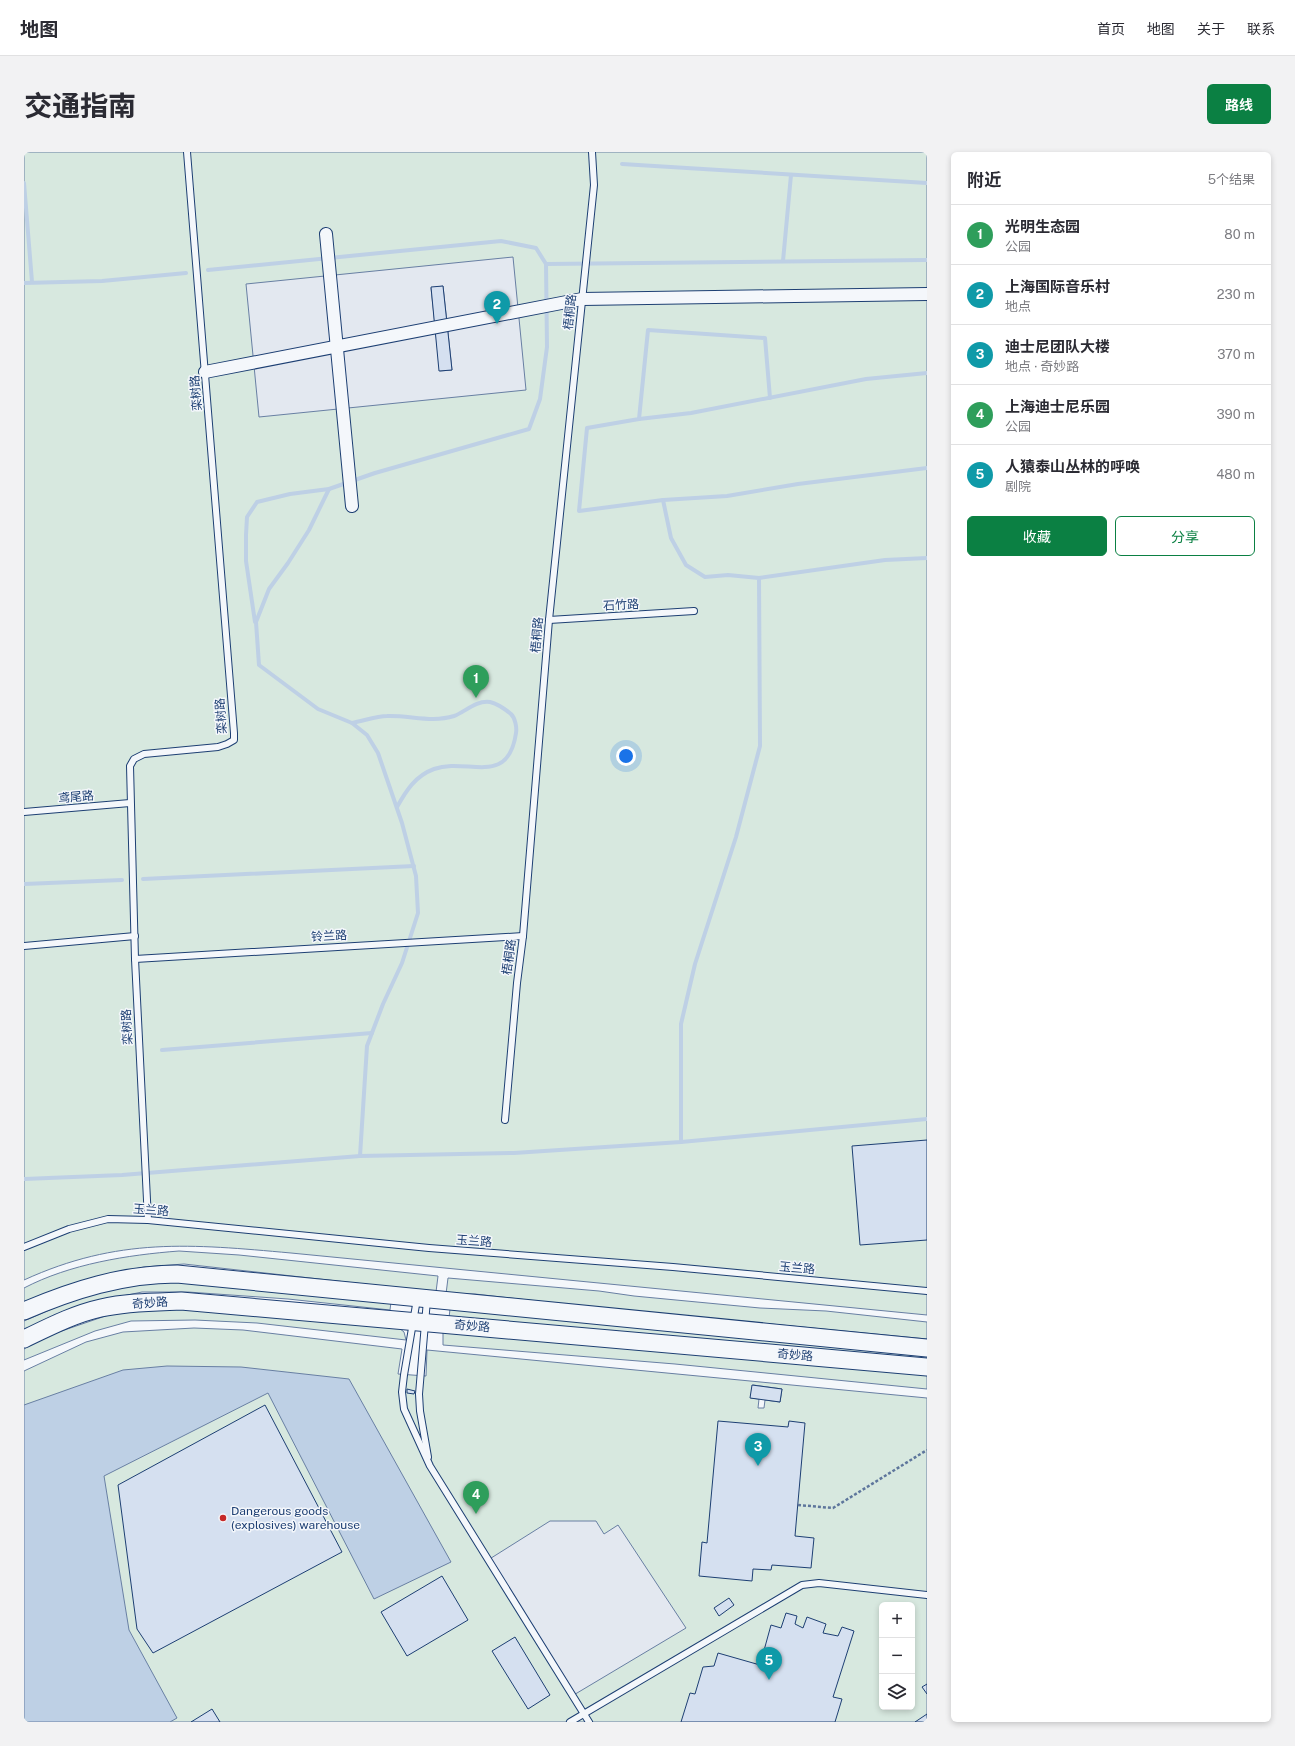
<!DOCTYPE html>
<html lang="zh">
<head>
<meta charset="utf-8">
<style>
  :root { --surface:#fff; --page:#f2f2f3; --text:#2b2b33; --muted:#7c7c81; --line:#e1e1e2; --accent:#0b8043 }
  body { margin:0; font-family:"Public Sans","Noto Sans SC",sans-serif; background:var(--page); color:var(--text) }
  .controls { position:absolute; right:12px; bottom:12px; display:grid; overflow:hidden; border-radius:6px; box-shadow:0 2px 6px #0003 }
  .controls button { width:36px; height:36px; display:grid; place-items:center; padding:0; border:0; border-bottom:1px solid var(--line); background:var(--surface); color:var(--text); font:20px sans-serif }
  .you { position:absolute; left:602px; top:604px; width:14px; height:14px; margin:-10px; border:3px solid #fff; border-radius:50%; background:#1a73e8; box-shadow:0 0 0 6px #1a73e833 }
  .badge { display:grid; place-items:center; width:26px; height:26px; border-radius:50%; background:var(--accent); color:#fff; font-size:13px; font-weight:700 }
  .pin { position:absolute; translate:-50% -33px; filter:drop-shadow(0 1px 2px #0008) }
  .pin::after { content:''; position:absolute; top:21px; width:14px; height:12px; background:inherit; clip-path:polygon(0 0,100% 0,50% 100%) }
  .list { margin:0; padding:0; list-style:none }
  h2 { display:flex; justify-content:space-between; align-items:center; height:52px; margin:0; padding:0 16px; font-size:17px }
  h2 small { font-size:13px; font-weight:400; color:var(--muted) }
  .list li { display:grid; grid-template-columns:26px 1fr auto; gap:12px; align-items:center; box-sizing:border-box; height:60px; padding:0 16px; border-top:1px solid var(--line) }
  .list b { display:block; font-size:15px; white-space:nowrap }
  .list p { margin:0; font-size:13px; white-space:nowrap; color:var(--muted) }
  .list em { font-size:13px; font-style:normal; color:var(--muted) }
  .actions { display:flex; gap:8px; padding:12px 16px }
  .actions a { flex:1; padding:9px 0; border:1px solid var(--accent); border-radius:6px; text-align:center; font-size:14px; color:var(--accent) }
  .actions .main { background:var(--accent); color:#fff }
  .icon { flex:none; width:22px; height:22px; fill:none; stroke:currentColor; stroke-width:2; stroke-linecap:round; stroke-linejoin:round }
  .map { position:relative; flex:none; width:903px; height:1570px; overflow:hidden; border-radius:6px }
  header { display:flex; align-items:center; gap:24px; box-sizing:border-box; height:56px; padding:0 20px; background:var(--surface); border-bottom:1px solid var(--line) }
  header strong { font-size:19px }
  nav { display:flex; gap:22px; margin-inline-start:auto; font-size:14px }
  .intro { display:flex; align-items:center; justify-content:space-between; box-sizing:border-box; height:96px; padding:0 24px }
  h1 { margin:0; font-size:28px }
  .button { padding:10px 18px; border-radius:6px; background:var(--accent); color:#fff; font-size:14px; font-weight:700 }
  main { display:flex; gap:24px; padding:0 24px }
  aside { flex:1; background:var(--surface); border-radius:6px; box-shadow:0 2px 6px #0003 }
  .map>svg:first-child { display:block }
  .green { fill:#d7e8df; stroke:#687fa3; fill-rule:evenodd }
  .parking { fill:#e3e8f0; stroke:#687fa3; fill-rule:evenodd }
  .water { fill:#bed0e5; stroke:#687fa3 }
  .lines { fill:none; stroke-linecap:round; stroke-linejoin:round }
  .stream { stroke:#bed0e5; stroke-width:4 }
  .building { fill:#d5e0f0; stroke:#1d3f73 }
  .lane-casing { stroke:#1d3f73; stroke-width:8 }
  .street-casing { stroke:#1d3f73; stroke-width:14 }
  .secondary-casing { stroke:#1d3f73; stroke-width:19 }
  .path { stroke:#5e769c; stroke-width:2.5; stroke-dasharray:3 2; stroke-linecap:butt }
  .lane { stroke:#f4f7fb; stroke-width:6 }
  .street { stroke:#f4f7fb; stroke-width:12 }
  .secondary { stroke:#f4f7fb; stroke-width:17 }
  .poi-dot { fill:#c62828; stroke:#f4f7fb; stroke-width:1.5 }
  .labels { text-anchor:middle; stroke-width:3; stroke-linejoin:round; paint-order:stroke }
  .street-label { font-size:12px; fill:#1d3f73; stroke:#f4f7fb }
  .poi-label { font-size:12px; fill:#1d3f73; stroke:#f4f7fb; text-anchor:start }
</style>
</head>
<body>
<header>
<strong>地图</strong>
<nav><a>首页</a><a>地图</a><a>关于</a><a>联系</a></nav>
</header>
<div class="intro"><h1>交通指南</h1><a class="button">路线</a></div>
<main>
<div class="map">
<svg width="903" height="1570" viewBox="0 0 903 1570">
  <rect width="100%" height="100%" fill="#f4f7fb"/>
  <g class="green">
    <path d="M0 0H903V1163L267 1101C167 1092 94 1085 0 1128Z"/>
    <path d="M155 1099 215 1103 414 1124 412 1140 160 1112 120 1115 77 1124 0 1151V1136C46 1112 103 1103 155 1099Z"/>
    <path d="M424 1126 575 1139 610 1144 736 1156 802 1159 903 1170V1187L539 1152 451 1142H422Z"/>
    <path d="M122 1130H164L367 1150 366 1158 264 1147 164 1140H118L65 1151 0 1179V1169L44 1150 73 1140Z"/>
    <path d="M146 1154 375 1176 380 1180 382 1188 233 1171 171 1168 107 1169 71 1179 0 1208V1197L23 1184 93 1160Z"/>
    <path d="M426 1157 903 1201V1208L425 1166Z"/>
    <path d="M170 1176 219 1178 378 1197 374 1222 402 1224 403 1198 903 1246V1570H0V1219L62 1190 99 1180ZM729 1233 758 1237 756 1250 741 1248 740 1256H734L735 1247 727 1246ZM858 1453H888V1555H858Z"/>
    <path d="M419 1178 903 1223V1237L651 1212 419 1193Z"/>
  </g>
  <g class="parking">
    <path d="M489 105 502 238 235 265 222 132ZM419 134 428 218 416 219 407 136Z"/>
    <path d="M526 1369H572L580 1382 594 1373 662 1476 548 1544 464 1408Z"/>
  </g>
  <path class="water" d="M143 1214 217 1215 325 1227 427 1410 350 1447 244 1241 80 1324 105 1478 153 1566 146 1570H0V1253L99 1218Z"/>
  <g class="lines">
    <g class="stream">
      <path d="M598 12 903 31"/>
      <path d="M0 31 8 130"/>
      <path d="M759 109 767 23"/>
      <path d="M522 112 903 108"/>
      <path d="M184 118 477 89 512 96 522 112 523 195 516 247 505 277 351 321 305 337 285 378 264 411 245 437 232 470 235 513 294 557 328 571 343 583 354 601 378 671 392 724 394 761 378 811 359 852 343 894 336 1004"/>
      <path d="M0 131 78 129 162 121"/>
      <path d="M615 267 667 261 842 227 903 221"/>
      <path d="M639 348 703 344 774 332 903 316"/>
      <path d="M735 426 861 408 903 406"/>
      <path d="M231 470 222 409V383L223 365 233 350 266 342 305 337"/>
      <path d="M328 571C339 569 353 564 363 564 385 563 408 571 430 564 441 560 452 548 466 550 474 552 481 557 487 562 491 566 493 575 492 581 484 636 443 605 410 617 391 624 382 639 373 655"/>
      <path d="M119 727 390 714"/>
      <path d="M0 732 98 728"/>
      <path d="M138 898 348 881"/>
      <path d="M657 990 903 967"/>
      <path d="M0 1027 98 1023 336 1004 490 1001 657 990V872L671 812 712 685 736 594 735 426 704 423 681 425 662 413 647 386 639 348 555 359 563 276 615 267 624 178 741 186 746 246"/>
    </g>
  </g>
  <g class="building">
    <path d="M419 134 428 218 415 219 407 135Z"/>
    <path d="M903 988V1088L836 1093 828 994Z"/>
    <path d="M728 1233 758 1237 756 1250 726 1246Z"/>
    <path d="M383 1237 391 1239 390 1242 383 1241Z"/>
    <path d="M241 1253 318 1400 129 1501 113 1477 94 1333Z"/>
    <path d="M694 1269 764 1275 765 1269 781 1271 771 1384 790 1386 787 1416 748 1413 747 1418 729 1417 728 1429 675 1424 678 1390 683 1391Z"/>
    <path d="M418 1424 444 1468 383 1504 357 1460Z"/>
    <path d="M705 1446 710 1453 695 1464 690 1456Z"/>
    <path d="M762 1461 773 1464 771 1472 779 1476 783 1465 802 1472 799 1481 814 1484 818 1475 830 1479 809 1545 818 1547 811 1570H657L666 1541 671 1542 679 1515 690 1514 694 1501 736 1513 747 1473 757 1476Z"/>
    <path d="M491 1485 526 1543 504 1557 468 1499Z"/>
    <path d="M903 1532V1542L898 1535Z"/>
    <path d="M188 1557 196 1570H167Z"/>
    <path d="M903 1562V1570H891Z"/>
  </g>
  <g class="lines">
    <defs>
      <g id="lane">
        <path d="M525 468 670 459"/>
        <path d="M0 660 106 651"/>
        <path d="M0 794 111 784"/>
        <path d="M111 807 499 784"/>
        <path d="M481 968 493 831 499 784 525 468 570 33 568 0"/>
        <path d="M124 1068 111 807 106 614 110 607 120 602 194 595 203 592 210 588V581L163 0"/>
        <path d="M0 1095 45 1077 84 1067 124 1068 405 1096 649 1115 903 1139"/>
        <path d="M393 1147 380 1223 378 1240 380 1257 406 1314 565 1570"/>
        <path d="M403 1148 395 1242 396 1259 404 1305"/>
        <path d="M546 1570 778 1433 795 1431 903 1443"/>
      </g>
      <g id="street">
        <path d="M302 82 328 354"/>
        <path d="M181 220 558 147 903 142"/>
      </g>
      <g id="secondary">
        <path d="M0 1159C49 1138 99 1122 153 1122L903 1196"/>
        <path d="M0 1187C25 1175 50 1162 77 1156 103 1150 131 1150 157 1149L903 1215"/>
      </g>
    </defs>
    <use href="#lane" class="lane-casing"/>
    <use href="#street" class="street-casing"/>
    <use href="#secondary" class="secondary-casing"/>
    <path class="path" d="M774 1353 809 1356 903 1298"/>
    <use href="#lane" class="lane"/>
    <use href="#street" class="street"/>
    <use href="#secondary" class="secondary"/>
  </g>
  <circle class="poi-dot" cx="199" cy="1366" r="4"/>
  <g class="labels">
    <g class="street-label">
      <text transform="translate(546 160) rotate(-84)" y="4">梧桐路</text>
      <text transform="translate(172 241) rotate(-95)" y="4">栾树路</text>
      <text transform="translate(597 453) rotate(-3)" y="4">石竹路</text>
      <text transform="translate(513 483) rotate(-85)" y="4">梧桐路</text>
      <text transform="translate(197 564) rotate(-94)" y="4">栾树路</text>
      <text transform="translate(52 645) rotate(-5)" y="4">鸢尾路</text>
      <text transform="translate(305 784) rotate(-3)" y="4">铃兰路</text>
      <text transform="translate(485 805) rotate(-82)" y="4">梧桐路</text>
      <text transform="translate(103 875) rotate(-93)" y="4">栾树路</text>
      <text transform="translate(127 1058) rotate(4)" y="4">玉兰路</text>
      <text transform="translate(450 1089) rotate(4)" y="4">玉兰路</text>
      <text transform="translate(773 1116) rotate(5)" y="4">玉兰路</text>
      <text transform="translate(126 1151) rotate(-4)" y="4">奇妙路</text>
      <text transform="translate(448 1174) rotate(5)" y="4">奇妙路</text>
      <text transform="translate(771 1203) rotate(5)" y="4">奇妙路</text>
    </g>
    <g class="poi-label">
      <text x="207" y="1363">Dangerous goods<tspan x="207" dy="14">(explosives) warehouse</tspan></text>
    </g>
  </g>
</svg>
<div class="controls">
<button>+</button>
<button>−</button>
<button><svg class="icon" aria-label="layers" viewBox="0 0 24 24"><path d="M12 4l9 5-9 5-9-5zM3 14l9 5 9-5"/></svg></button>
</div>
<div class="you"></div>
<div class="pin badge" style="left:452px;top:546px;background:#2e9e5b">1</div>
<div class="pin badge" style="left:473px;top:172px;background:#0f9aa8">2</div>
<div class="pin badge" style="left:734px;top:1314px;background:#0f9aa8">3</div>
<div class="pin badge" style="left:452px;top:1362px;background:#2e9e5b">4</div>
<div class="pin badge" style="left:745px;top:1528px;background:#0f9aa8">5</div>
</div>
<aside>
<h2>附近<small>5个结果</small></h2>
<ul class="list">
<li><span class="badge" style="background:#2e9e5b">1</span><div><b>光明生态园</b><p>公园</p></div><em>80 m</em></li>
<li><span class="badge" style="background:#0f9aa8">2</span><div><b>上海国际音乐村</b><p>地点</p></div><em>230 m</em></li>
<li><span class="badge" style="background:#0f9aa8">3</span><div><b>迪士尼团队大楼</b><p>地点 · 奇妙路</p></div><em>370 m</em></li>
<li><span class="badge" style="background:#2e9e5b">4</span><div><b>上海迪士尼乐园</b><p>公园</p></div><em>390 m</em></li>
<li><span class="badge" style="background:#0f9aa8">5</span><div><b>人猿泰山丛林的呼唤</b><p>剧院</p></div><em>480 m</em></li>
</ul>
<div class="actions"><a class="main">收藏</a><a>分享</a></div>
</aside>
</main>
</body>
</html>
